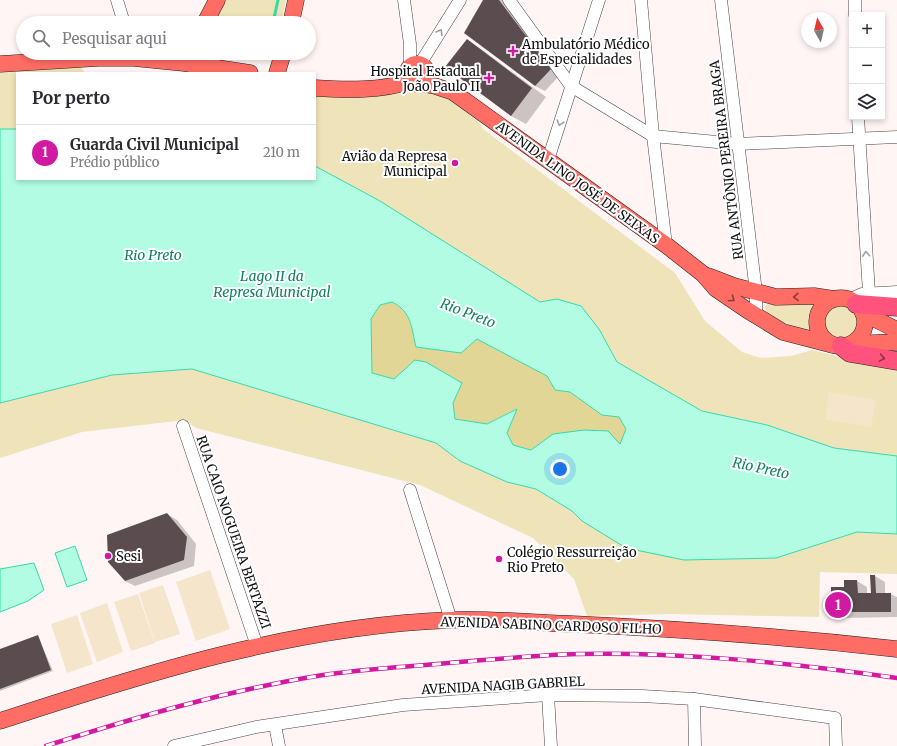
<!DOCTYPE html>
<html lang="pt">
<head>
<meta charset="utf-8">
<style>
  :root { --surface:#fff; --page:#f7f7f7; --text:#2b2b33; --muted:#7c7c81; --line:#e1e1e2; --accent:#d119a2 }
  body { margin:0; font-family:Merriweather,serif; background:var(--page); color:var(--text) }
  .controls { position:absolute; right:12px; top:12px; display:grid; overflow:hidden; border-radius:0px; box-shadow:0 2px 6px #0003 }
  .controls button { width:36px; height:36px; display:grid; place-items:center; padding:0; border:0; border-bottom:1px solid var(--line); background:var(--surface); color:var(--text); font:20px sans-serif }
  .compass { position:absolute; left:801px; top:12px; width:36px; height:36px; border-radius:50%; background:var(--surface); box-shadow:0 2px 6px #0003; rotate:352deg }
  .you { position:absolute; left:560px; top:469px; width:14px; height:14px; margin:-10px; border:3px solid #fff; border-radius:50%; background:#1a73e8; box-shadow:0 0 0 6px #1a73e833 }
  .badge { display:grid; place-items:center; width:26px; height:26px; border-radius:50%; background:var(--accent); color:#fff; font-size:13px; font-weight:700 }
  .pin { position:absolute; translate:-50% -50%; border:2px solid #fff; box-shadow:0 1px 4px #0006 }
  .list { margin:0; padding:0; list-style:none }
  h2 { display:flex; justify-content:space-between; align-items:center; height:52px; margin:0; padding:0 16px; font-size:17px }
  h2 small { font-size:13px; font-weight:400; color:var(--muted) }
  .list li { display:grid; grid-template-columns:26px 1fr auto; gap:12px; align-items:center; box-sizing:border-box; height:56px; padding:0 16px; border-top:1px solid var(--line) }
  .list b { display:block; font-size:15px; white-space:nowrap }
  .list p { margin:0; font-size:13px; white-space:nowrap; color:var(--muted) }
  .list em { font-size:13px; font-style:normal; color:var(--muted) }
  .icon { flex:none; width:22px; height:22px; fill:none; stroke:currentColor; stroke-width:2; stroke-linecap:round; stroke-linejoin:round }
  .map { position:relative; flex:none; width:897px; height:746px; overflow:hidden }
  .search { position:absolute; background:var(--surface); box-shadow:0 2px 6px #0003; left:16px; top:16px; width:300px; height:44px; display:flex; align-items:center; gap:10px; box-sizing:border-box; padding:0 14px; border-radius:22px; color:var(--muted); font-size:15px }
  .panel { position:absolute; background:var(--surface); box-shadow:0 2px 6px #0003; left:16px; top:72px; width:300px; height:108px; border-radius:0px }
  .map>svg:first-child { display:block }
  .green { fill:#efe3b9 }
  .forest { fill:#e1d696 }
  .pitch { fill:#f5e6cb }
  .water { fill:#b3fce4; stroke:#32dba8; fill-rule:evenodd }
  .shadow { fill:#0003 }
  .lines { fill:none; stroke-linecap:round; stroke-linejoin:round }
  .stream { stroke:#32dba8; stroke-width:3 }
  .building { fill:#5b4c50 }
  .minor-casing { stroke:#444; stroke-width:13 }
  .major-casing { stroke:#222; stroke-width:17 }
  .highway-casing { stroke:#222; stroke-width:19 }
  .minor { stroke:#fff; stroke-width:12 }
  .major { stroke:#ff6d64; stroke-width:16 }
  .highway { stroke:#ff527c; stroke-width:18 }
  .rail-casing { stroke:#d119a2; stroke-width:4.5 }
  .rail { stroke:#fff; stroke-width:3; stroke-dasharray:9; stroke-linecap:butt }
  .oneway { stroke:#a0a0a0 }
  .oneway2 { stroke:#883f3a }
  .oneway3 { stroke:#883246 }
  .poi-dot { fill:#d119a2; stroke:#fff; stroke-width:1.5 }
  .labels { text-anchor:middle; stroke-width:4; stroke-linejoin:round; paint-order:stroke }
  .poi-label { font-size:13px; fill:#111; stroke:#fff; text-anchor:start }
  .street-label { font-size:13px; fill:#111; stroke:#fff }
  .water-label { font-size:14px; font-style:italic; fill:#0d8263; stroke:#fff }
</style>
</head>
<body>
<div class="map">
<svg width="897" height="746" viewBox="0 0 897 746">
  <rect width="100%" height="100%" fill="#fff5f4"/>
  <g class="green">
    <path d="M222 0H286L281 23H210Z"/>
    <path d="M208 53H273L269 60 209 56Z"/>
    <path d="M81 67 85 73H17V129H0V73Z"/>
    <path d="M412 87 445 96 480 123 483 129 675 273 705 321 742 352 761 358 791 356 812 350 850 359 897 366V456L834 448 767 425 702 411 617 362 599 329 557 299 540 302 380 201 315 166V92Z"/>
    <path d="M770 301 815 303 811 318 815 335 766 315 765 307Z"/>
    <circle cx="842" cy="323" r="17"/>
    <path d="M192 369 436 443 460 461 507 482 536 489 572 511 582 521 684 560 776 558 857 532 897 534V574L820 572 819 617 672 614 587 616 574 579 533 538 420 485 196 428 185 420 82 432 0 458V403L112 375Z"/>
  </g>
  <path class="forest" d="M392 302C412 312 411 327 416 347L461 353 477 339 547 376 555 390 570 392 602 415 619 417 626 429 620 445 553 434 531 450 513 445 507 433 516 409 487 424 455 419 453 403 462 383 426 362 415 360 394 379 372 373 371 319 380 305Z"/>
  <g class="pitch">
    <path d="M829 392 876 400 871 427 825 419Z"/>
    <path d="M210 570 230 629 196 641 176 582Z"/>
    <path d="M163 585 180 634 155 642 139 593Z"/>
    <path d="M138 594 155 643 131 651 114 602Z"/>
    <path d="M107 603 123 652 97 662 80 613Z"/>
    <path d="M77 615 93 664 67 673 51 624Z"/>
  </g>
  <g class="water">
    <path d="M0 129H17V179H315V166L380 201 540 302 557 299 581 306 599 329 617 362 702 411 767 425 834 448 897 456V534L857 532 776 558 684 560 626 548 582 521 572 511 536 489 507 482 460 461 436 443 192 369 112 375 0 403ZM392 302C412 312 411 327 416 347L461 353 477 339 547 376 555 390 570 392 602 415 619 417 626 429 620 444 608 431 584 430 553 434 531 450 513 445 507 433 517 409 487 424 455 419 453 403 462 383 426 362 415 360 394 379 372 373 371 319 380 305Z"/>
    <path d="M75 546 87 580 67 587 55 553Z"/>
    <path d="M34 563 44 590 28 601 0 612V569Z"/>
  </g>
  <g class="shadow">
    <path d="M484 0H504L560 75 545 91 535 86Z"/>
    <path d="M467 40 481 49 546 97 526 124 511 116 447 67Z"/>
    <path d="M167 514 177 520 196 544 194 566 135 586 125 581Z"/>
    <path d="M871 576H875L885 582V594H891L897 597V617L842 618 832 612 845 588V581H857L867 587V594H872Z"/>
    <path d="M38 636 53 671 0 691V650Z"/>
  </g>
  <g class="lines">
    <path class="stream" d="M273 23 278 0"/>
  </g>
  <g class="building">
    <path d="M483 0H499L551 69 535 86 464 33Z"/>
    <path d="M467 39 532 88 511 116 445 67Z"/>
    <path d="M167 513 187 537 184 560 125 581 108 562 107 535Z"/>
    <path d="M870 575H875L876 593H891V612H831V587H844V580H857L858 593H871Z"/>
    <path d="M38 635 51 670 0 689V649Z"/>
  </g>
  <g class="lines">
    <defs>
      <g id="minor">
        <path d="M117 0 124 23"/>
        <path d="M404 0 410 44V67"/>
        <path d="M509 0 571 86 653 136 738 144 897 137"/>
        <path d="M641 0 653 136 666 245"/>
        <path d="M721 0 756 292V316"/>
        <path d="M855 0V15"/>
        <path d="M420 64 460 0"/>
        <path d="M858 117 869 293"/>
        <path d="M548 160 599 0"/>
        <path d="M849 300 862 294 897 292"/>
        <path d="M183 426 257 646"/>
        <path d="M410 490 451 620"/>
        <path d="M548 695 551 746"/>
        <path d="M694 699 695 746"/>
        <path d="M275 725 279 746"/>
        <path d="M174 746 256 727 403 705 548 695 642 696 694 699 835 718 836 746"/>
      </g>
      <g id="major">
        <path d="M205 23 217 0"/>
        <path d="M291 23 296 0"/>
        <path d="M0 64 98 58H134L184 63 250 73"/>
        <circle cx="417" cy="74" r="10"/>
        <path d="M277 73 283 53"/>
        <path d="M419 83 435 86 453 92 666 245 703 274 716 289 747 310 783 332 833 345"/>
        <path d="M315 88C346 90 381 91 411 81"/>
        <path d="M708 276 734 286 776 297 814 296 834 299"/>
        <circle cx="841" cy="322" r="24"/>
        <path d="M863 313 897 330"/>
        <path d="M851 344 897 342"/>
        <path d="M0 721C146 673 295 626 450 620 490 618 532 623 573 624 681 629 789 637 897 649"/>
      </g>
      <g id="highway">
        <path d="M856 304 897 307"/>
        <path d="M841 346 850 353 897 361"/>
      </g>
    </defs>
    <use href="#minor" class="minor-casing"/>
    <use href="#major" class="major-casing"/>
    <use href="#highway" class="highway-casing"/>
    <use href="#minor" class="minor"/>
    <use href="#major" class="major"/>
    <use href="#highway" class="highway"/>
    <defs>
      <path id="rail" d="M46 746C136 717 229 690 323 675 364 669 406 667 448 663 491 660 534 655 578 654 685 652 791 663 897 678"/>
    </defs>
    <use href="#rail" class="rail-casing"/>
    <use href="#rail" class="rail"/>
  </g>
  <defs><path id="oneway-chevron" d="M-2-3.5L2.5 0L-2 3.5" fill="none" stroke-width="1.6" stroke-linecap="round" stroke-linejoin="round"/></defs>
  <g class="oneway">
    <use href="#oneway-chevron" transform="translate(440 32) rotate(-59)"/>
    <use href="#oneway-chevron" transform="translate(560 123) rotate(107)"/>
    <use href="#oneway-chevron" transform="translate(866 254) rotate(-94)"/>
  </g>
  <g class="oneway2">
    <use href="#oneway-chevron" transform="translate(796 297) rotate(178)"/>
    <use href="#oneway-chevron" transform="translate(732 299) rotate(34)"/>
  </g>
  <use class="oneway3" href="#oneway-chevron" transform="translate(882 358) rotate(10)"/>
  <g class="poi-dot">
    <path d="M511 45h4v4h4v4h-4v4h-4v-4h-4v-4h4z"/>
    <path d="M487 72h4v4h4v4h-4v4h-4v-4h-4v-4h4z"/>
    <circle cx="455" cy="163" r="4"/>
    <circle cx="108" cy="556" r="4"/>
    <circle cx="499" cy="559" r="4"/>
  </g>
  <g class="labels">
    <g class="poi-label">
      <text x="522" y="49">Ambulatório Médico<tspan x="522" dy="15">de Especialidades</tspan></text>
      <text x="480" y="76" text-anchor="end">Hospital Estadual<tspan x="480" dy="15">João Paulo II</tspan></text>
      <text x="447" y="161" text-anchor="end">Avião da Represa<tspan x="447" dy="15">Municipal</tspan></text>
      <text x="507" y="557">Colégio Ressurreição<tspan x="507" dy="15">Rio Preto</tspan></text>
      <text x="116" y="561">Sesi</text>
    </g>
    <g class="street-label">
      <text transform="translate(726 160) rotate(-97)" y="5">RUA ANTÔNIO PEREIRA BRAGA</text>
      <text transform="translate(578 182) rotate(36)" y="5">AVENIDA LINO JOSÉ DE SEIXAS</text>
      <text transform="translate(234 532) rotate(71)" y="5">RUA CAIO NOGUEIRA BERTAZZI</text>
      <text transform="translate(551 625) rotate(2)" y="5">AVENIDA SABINO CARDOSO FILHO</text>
      <text transform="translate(503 685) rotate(-3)" y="5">AVENIDA NAGIB GABRIEL</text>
    </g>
    <g class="water-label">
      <text x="153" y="260">Rio Preto</text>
      <text x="272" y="281">Lago II da<tspan x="272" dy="16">Represa Municipal</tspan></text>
      <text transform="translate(468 313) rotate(21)" y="5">Rio Preto</text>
      <text transform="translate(761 468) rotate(12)" y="5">Rio Preto</text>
    </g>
  </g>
</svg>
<div class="controls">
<button>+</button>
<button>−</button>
<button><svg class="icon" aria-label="layers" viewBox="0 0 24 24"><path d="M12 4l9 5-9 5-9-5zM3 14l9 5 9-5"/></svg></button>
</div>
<svg class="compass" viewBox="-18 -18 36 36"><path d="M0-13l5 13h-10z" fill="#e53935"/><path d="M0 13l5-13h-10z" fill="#7c7c81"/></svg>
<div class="you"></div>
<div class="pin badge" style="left:838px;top:605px">1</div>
<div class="search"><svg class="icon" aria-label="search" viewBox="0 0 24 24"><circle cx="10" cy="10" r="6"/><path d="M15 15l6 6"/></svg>Pesquisar aqui</div>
<section class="panel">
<h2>Por perto<small></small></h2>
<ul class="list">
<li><span class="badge">1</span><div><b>Guarda Civil Municipal</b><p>Prédio público</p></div><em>210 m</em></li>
</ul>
</section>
</div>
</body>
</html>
